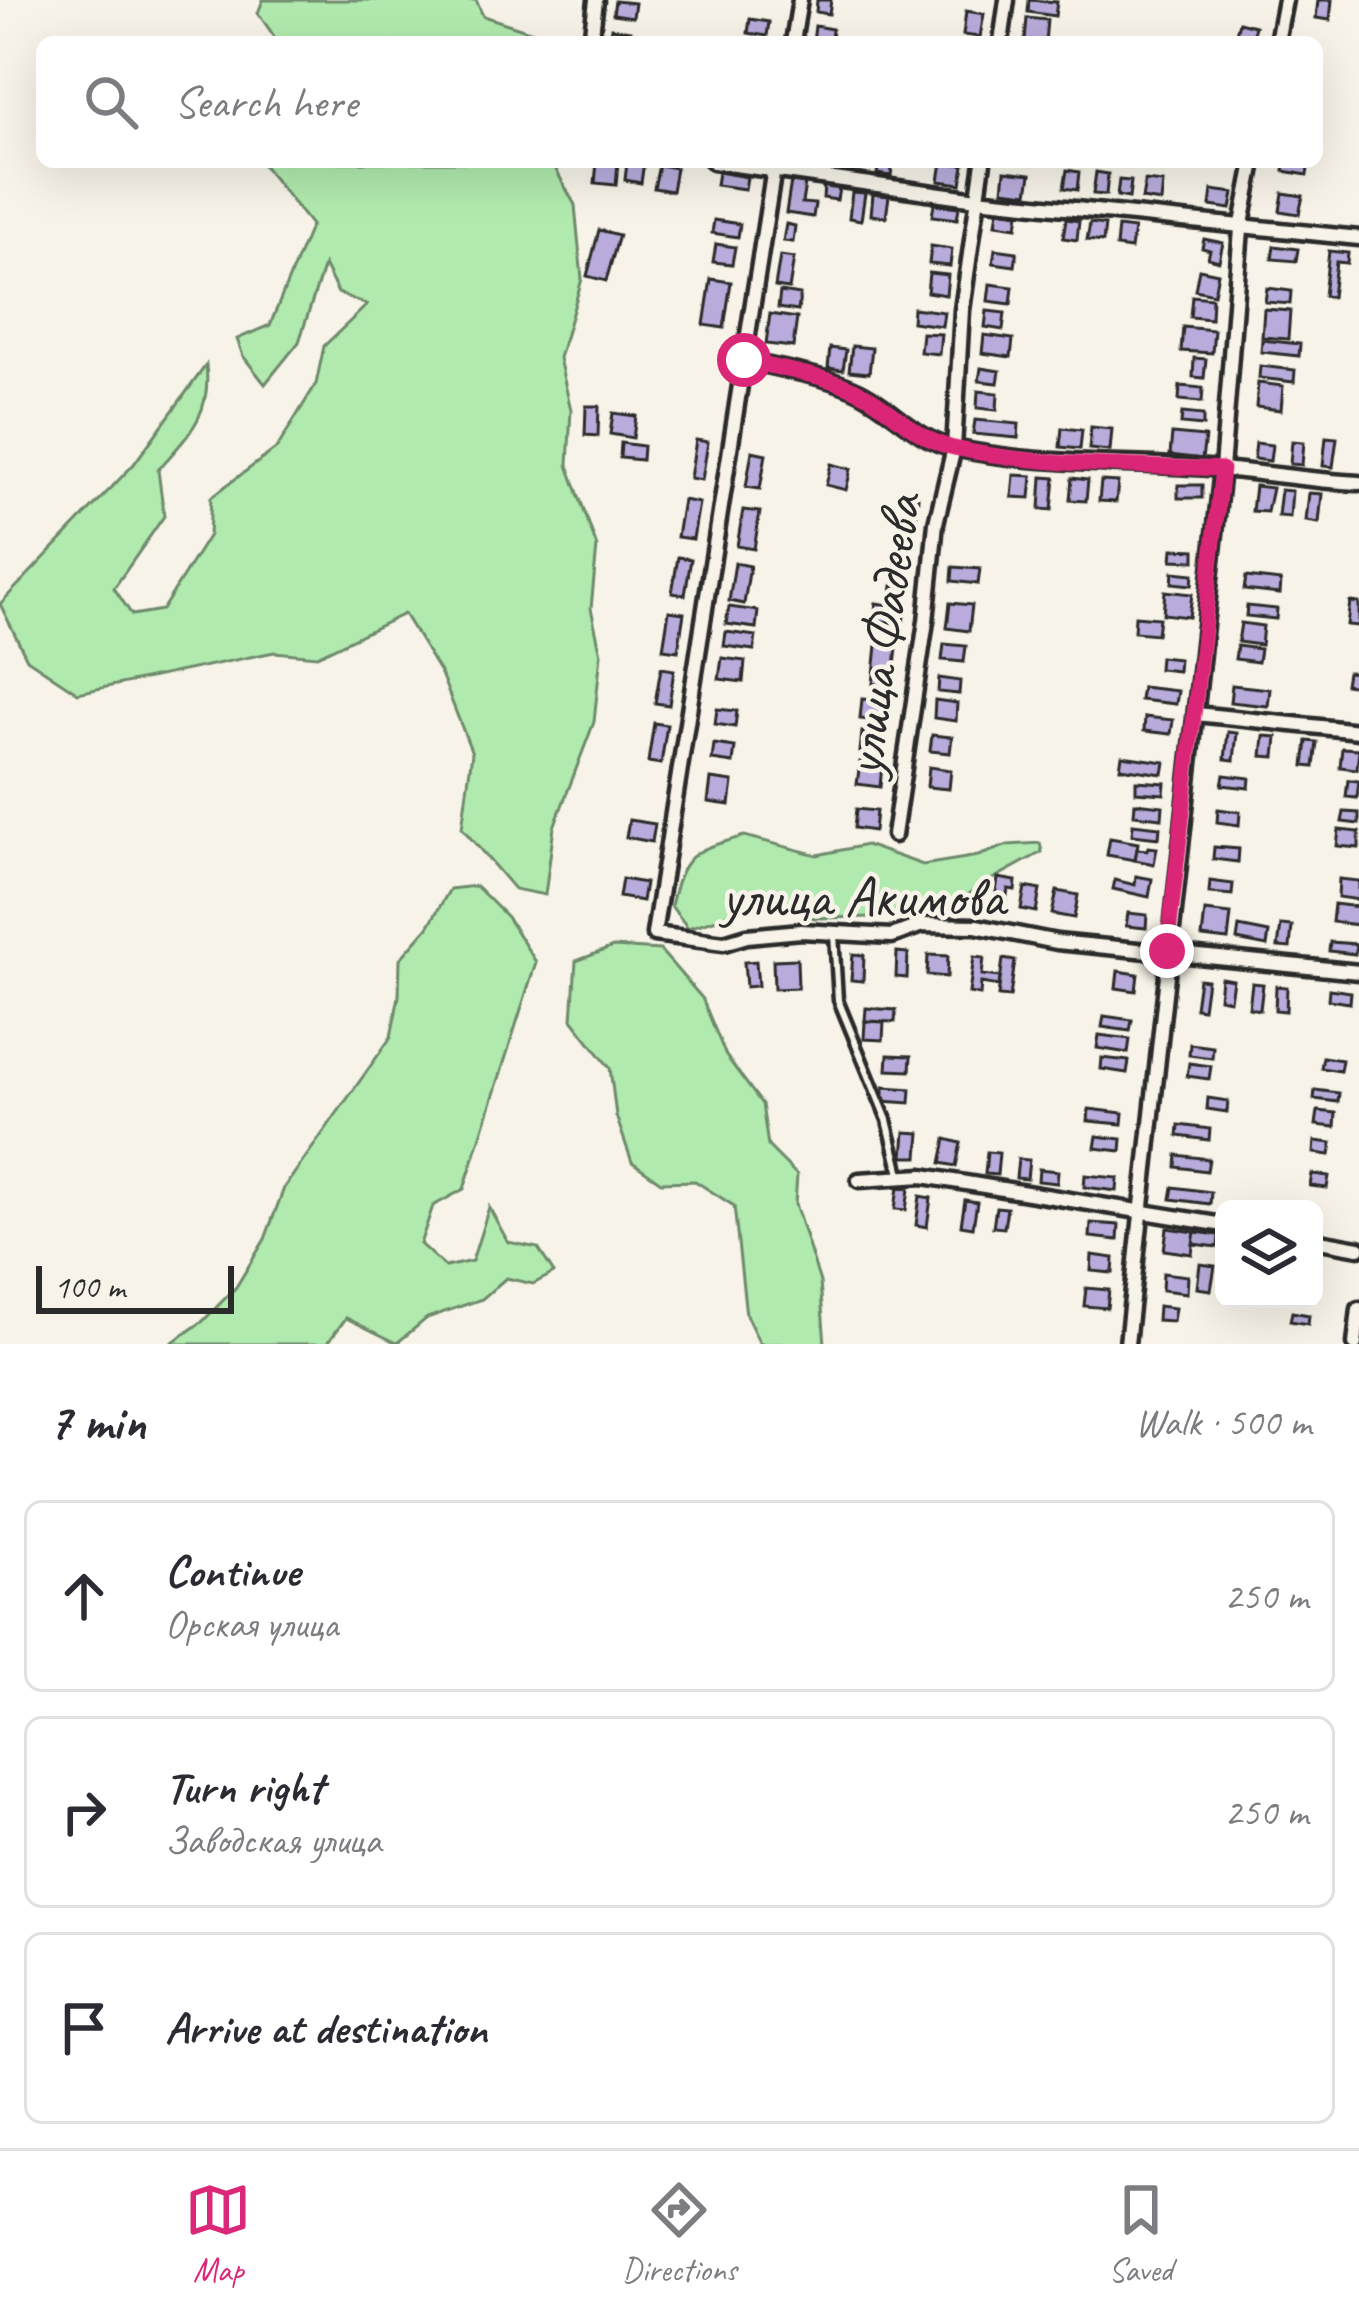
<!DOCTYPE html>
<html lang="en">
<head>
<meta charset="utf-8">
<style>
  :root { --surface:#fff; --page:#f7f7f7; --text:#2b2b33; --muted:#7c7c81; --line:#e1e1e2; --accent:#db2777 }
  body { margin:0; font-family:Caveat,sans-serif; background:var(--page); color:var(--text) }
  .controls { position:absolute; right:36px; bottom:36px; display:grid; overflow:hidden; border-radius:18px; box-shadow:0 12px 48px #0002 }
  .controls button { width:108px; height:108px; display:grid; place-items:center; padding:0; border:0; border-bottom:3px solid var(--line); background:var(--surface); color:var(--text); font:60px sans-serif }
  .scale { position:absolute; left:36px; bottom:30px; width:198px; box-sizing:border-box; padding-left:12px; border:6px solid #2b2b2b; border-top:0; font-size:33px; line-height:42px; white-space:nowrap; color:#2b2b2b; -webkit-text-stroke:9px #f7f3e8; paint-order:stroke }
  .stop { position:absolute; width:36px; height:36px; margin:-27px; border:9px solid #db2777; border-radius:50%; background:#fff }
  .stop.end { background:#db2777; border-color:#fff; box-shadow:0 3px 12px #0008 }
  .list { margin:0; padding:0; list-style:none }
  h2 { display:flex; justify-content:space-between; align-items:center; height:156px; margin:0; padding:0 48px; font-size:51px }
  h2 small { font-size:39px; font-weight:400; color:var(--muted) }
  .list li { display:grid; grid-template-columns:78px 1fr auto; gap:36px; align-items:center; box-sizing:border-box; height:192px; margin:0 24px 24px; padding:0 24px; border:3px solid var(--line); border-radius:18px }
  .list b { display:block; font-size:45px; white-space:nowrap }
  .list p { margin:0; font-size:39px; white-space:nowrap; color:var(--muted) }
  .list em { font-size:39px; font-style:normal; color:var(--muted) }
  .icon { flex:none; width:66px; height:66px; fill:none; stroke:currentColor; stroke-width:2; stroke-linecap:round; stroke-linejoin:round }
  .map { position:relative; flex:none; width:1359px; height:1344px; overflow:hidden }
  .search { position:absolute; background:var(--surface); box-shadow:0 12px 48px #0002; left:36px; right:36px; top:36px; height:132px; display:flex; align-items:center; gap:30px; box-sizing:border-box; padding:0 42px; border-radius:18px; color:var(--muted); font-size:45px }
  .sheet { height:804px; background:var(--surface) }
  nav { display:flex; justify-content:space-around; align-items:center; box-sizing:border-box; height:168px; border-top:3px solid var(--line); background:var(--surface); font-size:33px; color:var(--muted) }
  nav a { display:grid; justify-items:center; gap:6px }
  nav .on { color:var(--accent) }
  .map>svg:first-child { display:block }
  .green { fill:#b1eaae; stroke:#6e8a6c; stroke-width:3 }
  .building { fill:#b9acdc; stroke:#2b2b2b; stroke-width:3 }
  .lines { fill:none; stroke-linecap:round; stroke-linejoin:round }
  .lane-casing { stroke:#2b2b2b; stroke-width:15 }
  .street-casing { stroke:#2b2b2b; stroke-width:21 }
  .lane { stroke:#f7f3e8; stroke-width:6 }
  .street { stroke:#f7f3e8; stroke-width:12 }
  .route { stroke:#db2777; stroke-width:15 }
  .labels { text-anchor:middle; stroke-width:9; stroke-linejoin:round; paint-order:stroke }
  .street-label { font-size:57px; fill:#2b2b2b; stroke:#f7f3e8 }
</style>
</head>
<body>
<div class="map">
<svg width="1359" height="1344" viewBox="0 0 1359 1344">
  <rect width="100%" height="100%" fill="#f7f3e8"/>
  <filter id="ink" filterUnits="userSpaceOnUse"><feTurbulence type="fractalNoise" baseFrequency=".00833" numOctaves="2"/><feDisplacementMap in="SourceGraphic" scale="24" xChannelSelector="R" yChannelSelector="G"/><feConvolveMatrix kernelMatrix="1 2 1 2 8 2 1 2 1" color-interpolation-filters="sRGB"/></filter>
  <g filter="url(#ink)">
    <g class="green">
      <path d="M263 0H476L483 16 533 32 539 42H278L258 13Z"/>
      <path d="M265 162H557L556 170 575 205 582 279 559 358 571 410 568 465 597 547 591 608 601 654 594 722 554 827 545 895 514 889 462 828 472 753 441 674 404 614 317 656 274 652 78 693 27 659 0 604 134 464 206 365C212 416 188 435 158 470L164 516 114 588 132 615 162 610 209 535 211 497 277 448 316 384 324 346 367 305 338 293 324 265 299 342 265 384 243 356 237 339 270 325 311 225 263 165Z"/>
      <path d="M744 836 817 855 866 845 923 865 978 856 1008 845 1040 843 1042 852 978 887 942 916 814 918 761 896 720 918 688 928 671 906C683 852 693 851 744 836Z"/>
      <path d="M476 886 507 917 536 962 464 1189 433 1206 420 1244 445 1267 472 1261 489 1207 508 1242 538 1248 554 1273 533 1284 506 1278 482 1299 427 1318 397 1343 346 1318 327 1344H170L203 1321 236 1287 265 1239 284 1188 391 1037 399 996 400 959 428 927 450 889Z"/>
      <path d="M613 947 660 950 702 998 726 1056 762 1104 768 1146 797 1175 795 1204 820 1282 825 1344H760L746 1315 734 1206 695 1181 661 1182 632 1162 616 1116 610 1068 572 1019 576 961Z"/>
    </g>
    <g class="building">
      <path d="M817 0H831L829 14 816 12Z"/>
      <path d="M1029 0 1057 2 1055 16 1028 12Z"/>
      <path d="M1318 0H1332L1330 20 1316 18Z"/>
      <path d="M615 1 635 3 633 17 613 14Z"/>
      <path d="M966 11 984 14 980 37 963 35Z"/>
      <path d="M1027 18 1047 20 1045 42 1025 41Z"/>
      <path d="M750 19 769 22 767 36 748 33Z"/>
      <path d="M1239 22 1255 26 1252 38 1236 34Z"/>
      <path d="M815 26 832 29 831 42H813Z"/>
      <path d="M611 28 630 31 628 42H609Z"/>
      <path d="M597 162H618L616 185 595 183Z"/>
      <path d="M627 162H644L641 183 625 180Z"/>
      <path d="M821 162H845L843 170 820 167Z"/>
      <path d="M879 162H893L891 176 877 174Z"/>
      <path d="M942 162 964 165 961 184 939 181Z"/>
      <path d="M1286 162H1309L1307 175 1284 171Z"/>
      <path d="M659 165 676 168 672 191 654 188Z"/>
      <path d="M1067 170 1079 172 1077 190 1064 188Z"/>
      <path d="M1005 171 1031 174 1028 193 1003 190Z"/>
      <path d="M718 172 747 177 745 189 716 185Z"/>
      <path d="M1096 172 1108 174 1106 195 1093 194Z"/>
      <path d="M1119 180 1131 181 1129 198 1117 196Z"/>
      <path d="M791 181 805 184 802 203 815 204 813 217 786 213Z"/>
      <path d="M1145 181 1163 183 1161 202 1142 199Z"/>
      <path d="M824 186 839 188 837 200 823 198Z"/>
      <path d="M1212 190 1234 193 1231 209 1210 206Z"/>
      <path d="M852 192 865 193 861 220 849 218Z"/>
      <path d="M1283 193 1303 196 1299 214 1280 211Z"/>
      <path d="M873 194 889 196 886 217 871 215Z"/>
      <path d="M934 204 959 207 957 219 932 216Z"/>
      <path d="M998 210 1019 213 1017 227 996 224Z"/>
      <path d="M1066 219 1079 221 1077 240 1063 238Z"/>
      <path d="M714 220 740 224 738 237 712 233Z"/>
      <path d="M1090 223 1105 225 1103 242 1087 240Z"/>
      <path d="M786 224 795 226 793 242 783 241Z"/>
      <path d="M1118 227 1134 229 1131 249 1116 247Z"/>
      <path d="M599 230 619 235 606 281 587 276Z"/>
      <path d="M1204 239 1223 243 1219 261 1208 258 1210 250 1202 248Z"/>
      <path d="M716 244 735 247 732 264 713 262Z"/>
      <path d="M931 246 952 249 950 266 929 264Z"/>
      <path d="M1274 246 1298 249 1296 261 1272 259Z"/>
      <path d="M995 249 1017 252 1015 266 993 263Z"/>
      <path d="M1329 251 1348 253 1347 263 1336 262 1332 297 1324 296Z"/>
      <path d="M780 256 794 258 789 289 775 287Z"/>
      <path d="M1199 269 1218 273 1214 294 1195 290Z"/>
      <path d="M929 273 948 275 946 295 927 292Z"/>
      <path d="M711 279 731 282 724 328 704 325Z"/>
      <path d="M990 284 1013 287 1011 304 988 301Z"/>
      <path d="M1267 288 1291 291 1290 304 1265 302Z"/>
      <path d="M780 292 800 295 798 311 778 308Z"/>
      <path d="M1192 296 1212 298 1211 319 1190 317Z"/>
      <path d="M913 308 944 312 942 326 912 322Z"/>
      <path d="M1264 309 1290 311 1288 339 1262 337Z"/>
      <path d="M987 311 1005 313 1003 330 985 327Z"/>
      <path d="M770 314 797 318 793 347 766 344Z"/>
      <path d="M1183 327 1214 330 1212 353 1181 351Z"/>
      <path d="M922 333 941 334 939 354 920 352Z"/>
      <path d="M984 335 1013 339 1011 357 982 353Z"/>
      <path d="M1262 340 1300 344 1299 356 1261 352Z"/>
      <path d="M852 346 872 348 869 373 849 371Z"/>
      <path d="M830 348 846 350 843 370 828 368Z"/>
      <path d="M1194 358 1206 359 1204 378 1193 377Z"/>
      <path d="M1260 366 1295 370 1294 382 1259 378Z"/>
      <path d="M981 368 1000 371 998 383 979 381Z"/>
      <path d="M1258 383 1283 386 1281 410 1256 407Z"/>
      <path d="M1180 386 1203 388 1202 402 1179 400Z"/>
      <path d="M978 391 998 393 997 410 977 408Z"/>
      <path d="M586 406H599L598 436 585 435Z"/>
      <path d="M613 413 636 416 633 438 610 434Z"/>
      <path d="M1182 413 1203 415V426L1181 424Z"/>
      <path d="M975 420 1019 424 1018 438 973 434Z"/>
      <path d="M1091 427 1112 429 1110 451 1089 449Z"/>
      <path d="M1062 428 1082 430 1080 449 1060 447Z"/>
      <path d="M1172 434 1205 437 1202 459 1170 455Z"/>
      <path d="M1326 437 1337 438 1333 467 1323 466Z"/>
      <path d="M696 440 708 442 702 480 690 478Z"/>
      <path d="M1292 441 1304 442 1302 465 1290 464Z"/>
      <path d="M621 443 643 446 642 460 620 458Z"/>
      <path d="M1256 443 1272 445 1270 461 1254 459Z"/>
      <path d="M752 451 766 454 760 489 746 487Z"/>
      <path d="M831 464 851 469 846 490 826 485Z"/>
      <path d="M1014 475 1032 476 1030 498 1012 497Z"/>
      <path d="M1042 477 1055 478 1052 510 1040 509Z"/>
      <path d="M1072 478 1088 480 1086 501 1070 500Z"/>
      <path d="M1101 481 1118 482 1116 502 1099 501Z"/>
      <rect x="1178" y="485" width="24" height="13"/>
      <path d="M1255 486 1272 488 1267 512 1252 511Z"/>
      <path d="M1281 490 1292 491 1290 517 1278 516Z"/>
      <path d="M1309 493 1322 494 1319 523 1306 521Z"/>
      <path d="M897 495 918 497 916 523 894 521Z"/>
      <path d="M683 500 699 503 693 539 677 537Z"/>
      <path d="M743 510 760 512 754 549 737 546Z"/>
      <path d="M899 534 913 535 909 572 895 570Z"/>
      <path d="M1173 549 1195 550V561L1172 560Z"/>
      <path d="M678 557 691 559 685 595 672 593Z"/>
      <path d="M735 563 750 566 744 604 729 601Z"/>
      <path d="M953 567 980 569 978 584 952 581Z"/>
      <path d="M1173 572 1193 574 1192 585 1172 583Z"/>
      <path d="M1246 577 1281 581 1280 594 1244 590Z"/>
      <path d="M892 586 907 588 903 624 874 620 876 603 890 605Z"/>
      <path d="M1165 591 1192 594 1189 617 1163 614Z"/>
      <path d="M1350 602 1359 603V626L1347 625Z"/>
      <path d="M950 603 972 605 969 631 947 628Z"/>
      <path d="M1247 606 1277 609 1276 619 1246 616Z"/>
      <path d="M729 607 758 611 756 628 726 624Z"/>
      <path d="M669 611 684 613 678 651 663 649Z"/>
      <path d="M1135 616 1159 618 1157 634 1134 632Z"/>
      <path d="M1241 623 1263 626 1261 645 1238 642Z"/>
      <path d="M726 632 756 636 754 650 724 646Z"/>
      <path d="M944 644 966 646 964 662 942 660Z"/>
      <path d="M877 645 897 647 893 686 873 684Z"/>
      <path d="M1237 646 1260 649 1258 662 1235 659Z"/>
      <path d="M1160 657 1179 659 1178 671 1159 669Z"/>
      <path d="M722 658 745 661 743 682 719 679Z"/>
      <path d="M661 668 674 670 669 705 655 703Z"/>
      <path d="M1347 672 1359 673V686L1345 684Z"/>
      <path d="M939 678 960 681 959 694 938 692Z"/>
      <path d="M1232 685 1270 689 1268 706 1230 702Z"/>
      <path d="M1142 687 1178 691 1176 704 1140 700Z"/>
      <path d="M862 699 891 702 889 722 860 719Z"/>
      <path d="M935 700 957 703 956 721 934 718Z"/>
      <path d="M717 709 737 711 735 727 715 724Z"/>
      <path d="M1145 717 1173 720 1171 734 1144 731Z"/>
      <path d="M654 723 667 725 661 764 648 762Z"/>
      <path d="M862 732 886 735 884 755 860 752Z"/>
      <path d="M1228 732 1237 733 1234 760 1225 759Z"/>
      <path d="M932 735 952 737 950 753 930 751Z"/>
      <path d="M1264 736 1277 737 1275 757 1262 756Z"/>
      <path d="M1307 741 1317 742 1314 767 1304 766Z"/>
      <path d="M714 744 735 747 733 763 712 760Z"/>
      <path d="M1342 748 1359 749 1357 769 1340 767Z"/>
      <path d="M1122 756 1165 762 1163 774 1120 768Z"/>
      <path d="M860 762 882 765 880 787 857 784Z"/>
      <path d="M929 767 951 770 949 789 927 787Z"/>
      <path d="M1224 775 1250 778 1249 788 1222 785Z"/>
      <path d="M711 779 733 782 730 805 708 802Z"/>
      <path d="M1348 780 1359 781 1357 798 1346 797Z"/>
      <path d="M1136 781 1165 783 1164 794 1136 792Z"/>
      <path d="M1135 803 1163 806 1162 818 1134 815Z"/>
      <path d="M856 809 876 811 874 831 854 828Z"/>
      <path d="M1218 809 1240 812 1239 825 1217 822Z"/>
      <path d="M1344 812 1359 813V824L1342 822Z"/>
      <path d="M629 820 655 824 652 842 626 837Z"/>
      <path d="M1133 824 1160 827 1159 838 1132 835Z"/>
      <path d="M1339 830 1359 832V848L1337 846Z"/>
      <path d="M1110 838 1138 843 1135 860 1107 855Z"/>
      <path d="M1148 847 1157 848 1154 864 1135 860 1137 849 1147 850Z"/>
      <path d="M1214 847 1239 849 1238 862 1213 859Z"/>
      <path d="M1136 876 1152 879 1149 897 1113 889 1115 880 1135 885Z"/>
      <path d="M998 878 1016 881 1015 890 1008 889 1005 907 994 906Z"/>
      <path d="M622 879 645 883 642 901 619 897Z"/>
      <path d="M1339 879 1359 881V900L1338 897Z"/>
      <path d="M1210 881 1233 884 1232 895 1209 893Z"/>
      <path d="M1025 887 1040 890 1036 912 1021 909Z"/>
      <path d="M1057 891 1078 895 1074 918 1052 914Z"/>
      <path d="M1334 904 1359 907V925L1332 922Z"/>
      <path d="M1205 911 1231 914 1228 940 1202 937Z"/>
      <path d="M1128 913 1147 915 1146 928 1126 926Z"/>
      <path d="M1281 925 1292 926 1290 948 1278 947Z"/>
      <path d="M1239 927 1269 933 1267 946 1237 940Z"/>
      <path d="M1330 942 1356 944 1355 954 1329 951Z"/>
      <path d="M897 952 908 953 907 978 896 977Z"/>
      <path d="M853 954 864 955 863 981 851 980Z"/>
      <path d="M928 955 948 956 947 977 927 975Z"/>
      <path d="M974 957 984 958 982 975 1000 977 999 986 981 983 980 995 969 993Z"/>
      <path d="M797 959 798 988 774 989 773 960Z"/>
      <path d="M1003 959 1015 961 1010 997 998 996Z"/>
      <path d="M756 961 758 986 746 987 744 962Z"/>
      <path d="M1118 971 1138 974 1136 991 1116 988Z"/>
      <path d="M1221 978 1233 980 1230 1000 1219 998Z"/>
      <path d="M1199 979 1207 980 1203 1009 1195 1008Z"/>
      <path d="M1252 983 1263 984 1260 1010 1249 1008Z"/>
      <path d="M1276 986 1287 987 1286 1011 1275 1010Z"/>
      <path d="M1329 989 1351 992 1350 1003 1328 1000Z"/>
      <path d="M866 1008 896 1010 895 1022 865 1021Z"/>
      <path d="M1104 1016 1132 1020 1130 1031 1102 1027Z"/>
      <path d="M865 1021 884 1022 883 1040 864 1039Z"/>
      <path d="M1099 1035 1130 1039 1128 1053 1097 1048Z"/>
      <path d="M1190 1044 1213 1047 1212 1058 1189 1055Z"/>
      <path d="M888 1055 911 1056 910 1071 887 1070Z"/>
      <path d="M1323 1057 1342 1060 1340 1071 1321 1068Z"/>
      <path d="M1102 1058 1129 1061 1127 1073 1101 1069Z"/>
      <path d="M1189 1063 1211 1066 1209 1079 1187 1076Z"/>
      <path d="M884 1087 911 1089 910 1103 883 1101Z"/>
      <path d="M1315 1090 1339 1093 1338 1102 1314 1099Z"/>
      <path d="M1208 1098 1228 1101 1227 1112 1207 1109Z"/>
      <path d="M1089 1109 1123 1113 1122 1124 1088 1121Z"/>
      <path d="M1318 1111 1336 1113 1335 1127 1316 1125Z"/>
      <path d="M1179 1125 1210 1129 1209 1140 1178 1136Z"/>
      <path d="M905 1132 920 1133 918 1157H903Z"/>
      <path d="M1097 1136 1122 1139 1121 1151 1095 1148Z"/>
      <path d="M946 1139 961 1143 956 1166 941 1163Z"/>
      <path d="M1315 1141 1332 1143 1330 1155 1314 1153Z"/>
      <path d="M987 1152 999 1153 997 1175 985 1174Z"/>
      <path d="M1177 1155 1209 1159 1207 1171 1176 1167Z"/>
      <path d="M1018 1159 1029 1160 1027 1179 1016 1178Z"/>
      <path d="M1039 1169 1058 1171 1057 1183 1038 1181Z"/>
      <path d="M1312 1174 1329 1176 1327 1188 1310 1186Z"/>
      <path d="M1085 1175 1118 1178 1117 1191 1084 1187Z"/>
      <path d="M898 1187 909 1189 906 1210 895 1209Z"/>
      <path d="M1173 1187 1211 1192 1210 1204 1171 1199Z"/>
      <path d="M920 1196 931 1198 927 1227 916 1225Z"/>
      <path d="M965 1200 977 1202 973 1227 961 1225Z"/>
      <path d="M996 1207 1007 1208 1004 1228 993 1227Z"/>
      <path d="M1091 1223 1119 1225 1118 1240 1090 1237Z"/>
      <path d="M1167 1228 1195 1232 1192 1254 1164 1250Z"/>
      <path d="M1195 1232 1219 1235 1218 1247 1193 1244Z"/>
      <path d="M1092 1255 1114 1258 1113 1273 1091 1271Z"/>
      <path d="M1200 1264 1215 1266 1211 1290 1197 1288Z"/>
      <path d="M1163 1273 1188 1276 1187 1293 1162 1290Z"/>
      <path d="M1086 1288 1109 1290 1107 1308 1084 1306Z"/>
      <path d="M1158 1306 1175 1308 1173 1321 1157 1320Z"/>
      <path d="M1292 1312 1309 1315 1308 1324 1290 1321Z"/>
    </g>
    <g class="lines">
      <defs>
        <path id="lane" d="M834 934 838 1000 887 1120 900 1174"/>
        <g id="street">
          <path d="M591 42 596 0"/>
          <path d="M793 42 800 0"/>
          <path d="M1001 42 1007 0"/>
          <path d="M1277 42 1285 0"/>
          <path d="M713 162 977 199 1359 238"/>
          <path d="M775 162 654 934 724 943 747 936 801 931 892 936 922 925 976 926 1057 942 1359 972"/>
          <path d="M744 360C781 370 826 375 860 392 894 409 916 440 954 448 1041 467 1132 461 1221 469 1267 473 1312 481 1359 483"/>
          <path d="M1196 714 1359 731"/>
          <path d="M894 835 926 621 936 523 954 448 962 310 983 162"/>
          <path d="M859 1180 923 1176 1224 1225"/>
          <path d="M1314 1240 1359 1248"/>
          <path d="M1127 1344 1222 469 1241 229 1254 162"/>
          <path d="M1355 1344 1359 1309"/>
        </g>
      </defs>
      <use href="#lane" class="lane-casing"/>
      <use href="#street" class="street-casing"/>
      <use href="#lane" class="lane"/>
      <use href="#street" class="street"/>
    </g>
  </g>
  <g class="lines" filter="url(#ink)">
    <path class="route" d="M744 360C781 370 826 375 860 392 894 409 916 440 954 448 1040 467 1133 465 1222 469L1167 951"/>
  </g>
  <g class="labels">
    <g class="street-label">
      <text transform="translate(881 635) rotate(-82)" y="20">улица Фадеева</text>
      <text x="863" y="916">улица Акимова</text>
    </g>
  </g>
</svg>
<div class="controls">
<button><svg class="icon" aria-label="layers" viewBox="0 0 24 24"><path d="M12 4l9 5-9 5-9-5zM3 14l9 5 9-5"/></svg></button>
</div>
<div class="scale">100 m</div>
<div class="stop" style="left:744px;top:360px"></div>
<div class="stop end" style="left:1167px;top:951px"></div>
<div class="search"><svg class="icon" aria-label="search" viewBox="0 0 24 24"><circle cx="10" cy="10" r="6"/><path d="M15 15l6 6"/></svg>Search here</div>
</div>
<section class="sheet">
<h2>7 min<small>Walk · 500 m</small></h2>
<ul class="list">
<li><svg class="icon" aria-label="ahead" viewBox="0 0 24 24"><path d="M12 20V5M6 11l6-6 6 6"/></svg><div><b>Continue</b><p>Орская улица</p></div><em>250 m</em></li>
<li><svg class="icon" aria-label="right" viewBox="0 0 24 24"><path d="M7 20v-9h11M14 6l5 5-5 5"/></svg><div><b>Turn right</b><p>Заводская улица</p></div><em>250 m</em></li>
<li><svg class="icon" aria-label="arrive" viewBox="0 0 24 24"><path d="M6 21V4h12l-3 4 3 4H6"/></svg><div><b>Arrive at destination</b></div></li>
</ul>
</section>
<nav>
<a class="on"><svg class="icon" aria-label="map" viewBox="0 0 24 24"><path d="M3 6l6-2 6 2 6-2v14l-6 2-6-2-6 2zM9 4v14M15 6v14"/></svg>Map</a>
<a><svg class="icon" aria-label="directions" viewBox="0 0 24 24"><path d="M12 3l9 9-9 9-9-9zM9 14v-3h6M13 9l2 2-2 2"/></svg>Directions</a>
<a><svg class="icon" aria-label="saved" viewBox="0 0 24 24"><path d="M7 4h10v16l-5-4-5 4z"/></svg>Saved</a>
</nav>
</body>
</html>
